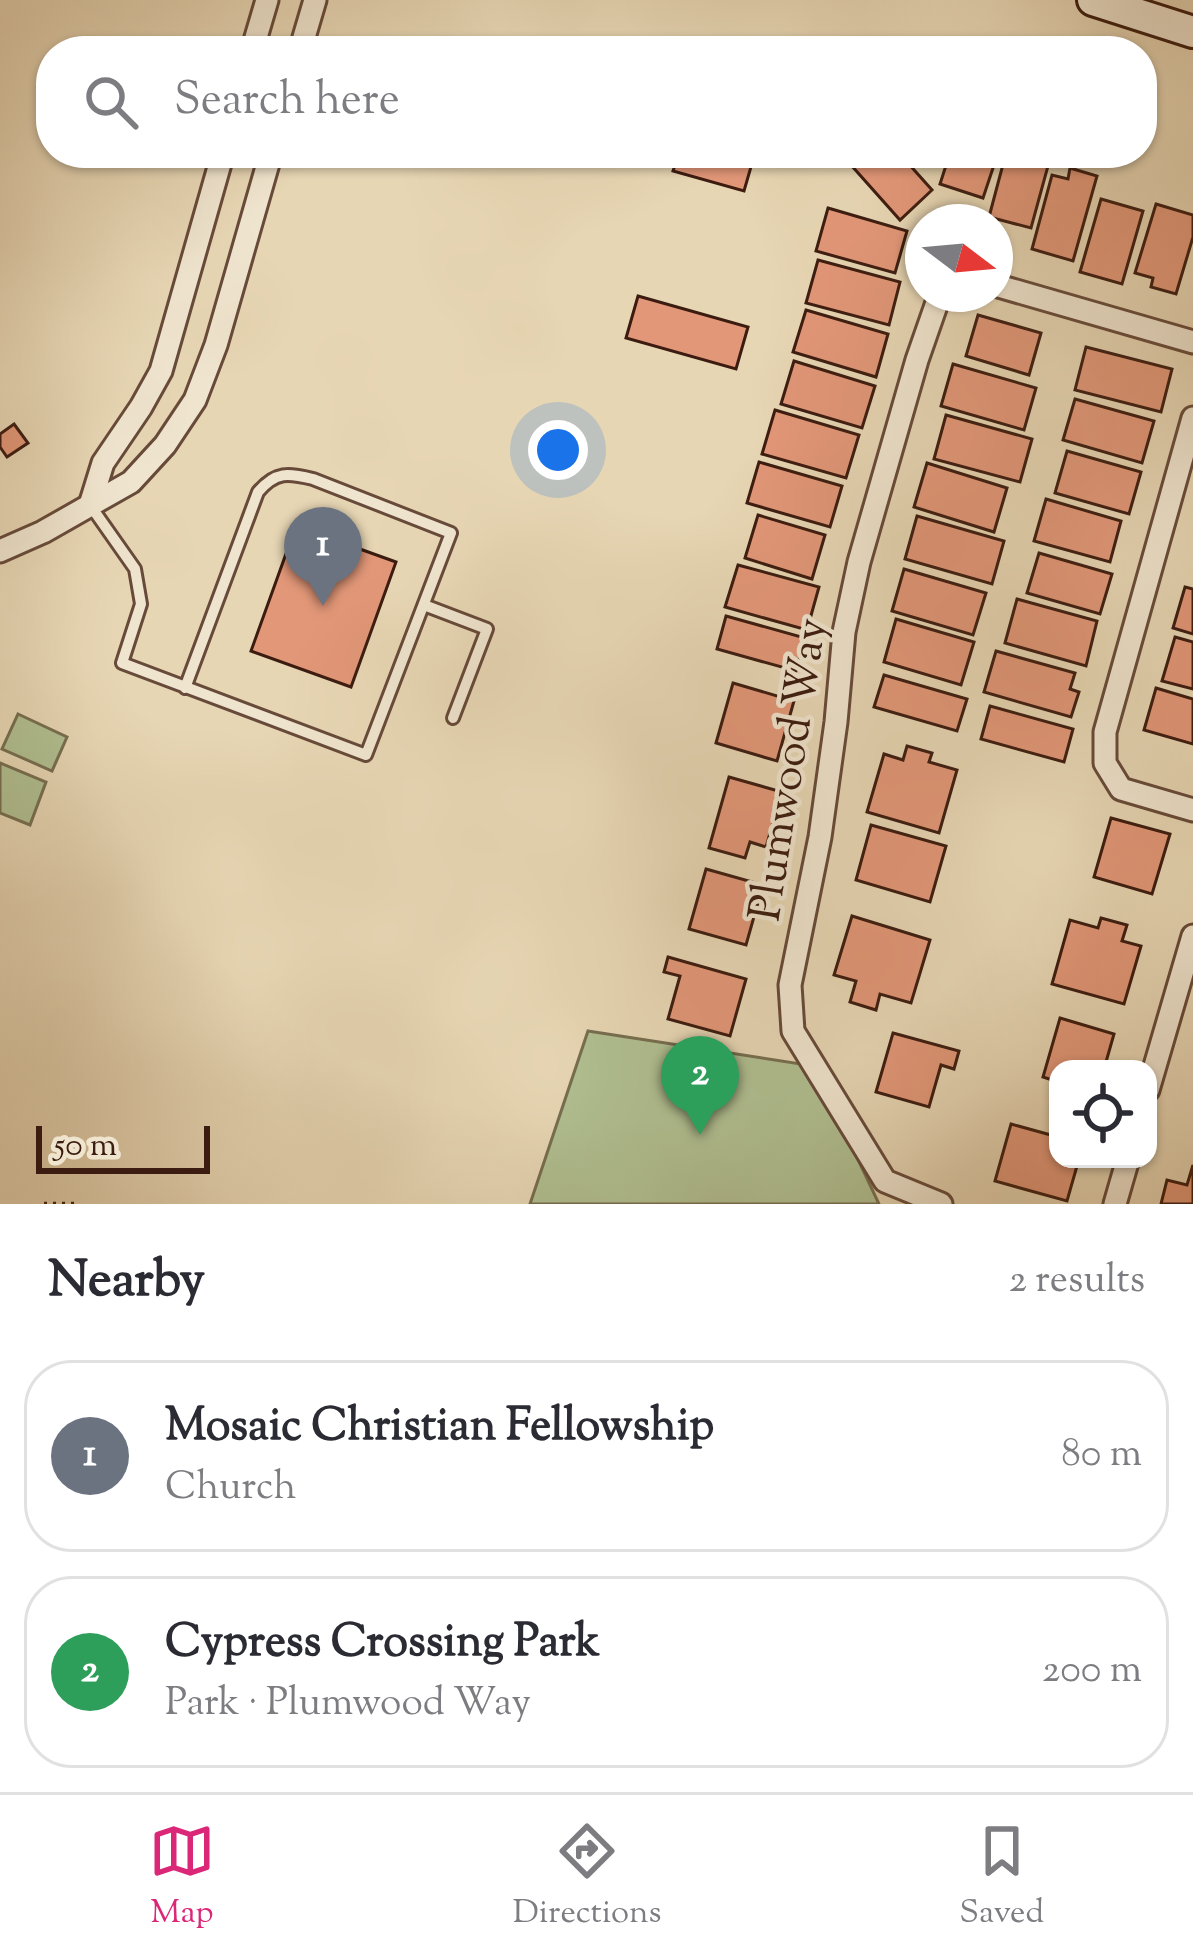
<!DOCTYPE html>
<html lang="en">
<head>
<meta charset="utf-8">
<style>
  :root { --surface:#fff; --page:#f2f2f3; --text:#2b2b33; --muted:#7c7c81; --line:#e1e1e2; --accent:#db2777 }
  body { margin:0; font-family:"Sorts Mill Goudy",serif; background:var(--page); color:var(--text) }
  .controls { position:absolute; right:36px; bottom:36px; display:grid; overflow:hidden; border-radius:24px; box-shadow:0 3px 9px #0004 }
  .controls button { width:108px; height:108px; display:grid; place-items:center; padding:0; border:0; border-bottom:3px solid var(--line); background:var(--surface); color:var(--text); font:60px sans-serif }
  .compass { position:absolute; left:905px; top:204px; width:108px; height:108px; border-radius:50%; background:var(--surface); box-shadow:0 3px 9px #0004; rotate:106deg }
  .scale { position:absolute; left:36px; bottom:30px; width:174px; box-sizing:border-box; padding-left:12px; border:6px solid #3c1c10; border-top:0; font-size:33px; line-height:42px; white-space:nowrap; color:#3c1c10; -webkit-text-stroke:9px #efe4ce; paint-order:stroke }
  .you { position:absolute; left:558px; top:450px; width:42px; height:42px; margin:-30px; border:9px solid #fff; border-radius:50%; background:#1a73e8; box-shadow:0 0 0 18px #1a73e833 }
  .badge { display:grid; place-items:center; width:78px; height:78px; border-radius:50%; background:var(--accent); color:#fff; font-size:39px; font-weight:700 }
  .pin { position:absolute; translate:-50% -99px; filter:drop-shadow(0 3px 6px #0008) }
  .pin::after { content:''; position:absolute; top:63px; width:42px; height:36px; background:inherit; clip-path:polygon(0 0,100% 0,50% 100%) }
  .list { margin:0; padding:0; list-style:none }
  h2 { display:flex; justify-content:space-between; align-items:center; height:156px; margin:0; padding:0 48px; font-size:51px }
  h2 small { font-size:39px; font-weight:400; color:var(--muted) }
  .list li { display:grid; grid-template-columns:78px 1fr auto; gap:36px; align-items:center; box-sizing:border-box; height:192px; margin:0 24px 24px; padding:0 24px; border:3px solid var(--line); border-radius:48px }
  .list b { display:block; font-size:45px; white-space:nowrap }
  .list p { margin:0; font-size:39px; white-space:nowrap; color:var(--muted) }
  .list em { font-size:39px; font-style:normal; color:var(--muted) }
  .icon { flex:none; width:66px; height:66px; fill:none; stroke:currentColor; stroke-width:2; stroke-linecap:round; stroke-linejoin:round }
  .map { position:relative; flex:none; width:1193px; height:1204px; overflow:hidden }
  .search { position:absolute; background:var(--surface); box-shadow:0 3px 9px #0004; left:36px; right:36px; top:36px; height:132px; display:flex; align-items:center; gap:30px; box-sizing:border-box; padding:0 42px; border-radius:48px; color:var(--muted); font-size:45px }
  .sheet { height:588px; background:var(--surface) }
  nav { display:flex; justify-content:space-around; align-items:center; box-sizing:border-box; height:168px; border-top:3px solid var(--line); background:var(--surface); font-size:33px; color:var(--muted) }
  nav a { display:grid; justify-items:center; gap:6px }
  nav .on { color:var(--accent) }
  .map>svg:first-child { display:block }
  .green { fill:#b0bf91; stroke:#766e50; stroke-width:3 }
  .building { fill:#e29778; stroke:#3c1c10; stroke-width:3 }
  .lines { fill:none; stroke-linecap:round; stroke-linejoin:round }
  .service-casing { stroke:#674a39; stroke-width:16 }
  .minor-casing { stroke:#674a39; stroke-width:27 }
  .secondary-casing { stroke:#3c1c10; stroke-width:36 }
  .path { stroke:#3c1c10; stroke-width:4.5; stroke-dasharray:3 6; stroke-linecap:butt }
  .service { stroke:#efe4ce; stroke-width:10 }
  .minor { stroke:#efe4ce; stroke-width:21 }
  .secondary { stroke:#efe4ce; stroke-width:30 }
  .labels { text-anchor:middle; stroke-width:9; stroke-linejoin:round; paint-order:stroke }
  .street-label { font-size:45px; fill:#3c1c10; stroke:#efe4ce }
</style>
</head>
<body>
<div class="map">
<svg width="1193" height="1204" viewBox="0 0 1193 1204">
  <rect width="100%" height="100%" fill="#e7d6b4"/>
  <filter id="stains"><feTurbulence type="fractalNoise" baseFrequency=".00167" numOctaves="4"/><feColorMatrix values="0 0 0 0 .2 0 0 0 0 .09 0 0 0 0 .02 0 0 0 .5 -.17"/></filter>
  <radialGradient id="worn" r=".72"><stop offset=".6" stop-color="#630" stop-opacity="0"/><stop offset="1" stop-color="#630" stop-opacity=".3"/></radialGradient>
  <g class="green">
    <path d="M18 714 67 737 52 771 2 749Z"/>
    <path d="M0 763 46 782 30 825 0 813Z"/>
    <path d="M588 1031 814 1066 879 1204H530Z"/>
  </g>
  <g class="building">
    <path d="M679 153H755L744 191 673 171Z"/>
    <path d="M846 153H899L932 190 900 220 843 156Z"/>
    <path d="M950 153H998L983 198 940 184Z"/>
    <path d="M1006 153 1051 155 1031 228 989 217Z"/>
    <path d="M1070 168 1097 176 1073 261 1032 249 1052 175 1068 179Z"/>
    <path d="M1101 199 1143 211 1122 284 1080 272Z"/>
    <path d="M1156 204 1193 215V237L1176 294 1151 287 1153 278 1135 273Z"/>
    <path d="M828 208 907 231 895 273 816 251Z"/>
    <path d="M818 260 900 282 889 325 806 303Z"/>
    <path d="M638 296 748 327 736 369 626 338Z"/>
    <path d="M806 310 888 334 876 377 793 352Z"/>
    <path d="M978 315 1041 333 1029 375 966 356Z"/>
    <path d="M1086 347 1172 369 1161 412 1075 390Z"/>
    <path d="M794 361 875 386 862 428 781 404Z"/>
    <path d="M953 364 1036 388 1024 430 941 406Z"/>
    <path d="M1075 399 1154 421 1142 463 1063 440Z"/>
    <path d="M775 410 859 435 846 478 762 454Z"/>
    <path d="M946 415 1032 439 1020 482 934 459Z"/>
    <path d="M14 424 28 443 7 457 0 447V434Z"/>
    <path d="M1067 451 1141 472 1129 514 1055 493Z"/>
    <path d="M759 462 842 486 830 527 747 503Z"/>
    <path d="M927 463 1007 488 994 532 914 507Z"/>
    <path d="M1046 499 1121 521 1110 562 1034 541Z"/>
    <path d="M758 515 825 535 812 579 745 558Z"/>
    <path d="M917 516 1004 541 992 584 905 559Z"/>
    <path d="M296 526 396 562 351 687 251 651Z"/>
    <path d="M1039 553 1112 574 1100 614 1027 593Z"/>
    <path d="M738 565 819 587 807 630 725 607Z"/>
    <path d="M904 569 986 593 973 635 892 611Z"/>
    <path d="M1185 587 1193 589V634L1173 628Z"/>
    <path d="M1017 599 1097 621 1086 666 1005 643Z"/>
    <path d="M726 616 805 638 796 671 717 649Z"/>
    <path d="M896 619 974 642 961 685 884 662Z"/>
    <path d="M1175 637 1193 642V689L1162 681Z"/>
    <path d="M996 651 1075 673 1070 689 1079 692 1071 717 984 692Z"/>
    <path d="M884 675 967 699 957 731 874 707Z"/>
    <path d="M733 683 794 701 777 761 716 743Z"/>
    <path d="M1156 688 1193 699V744L1144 730Z"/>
    <path d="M990 706 1073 729 1064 762 981 739Z"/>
    <path d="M907 746 932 753 929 762 957 770 939 833 867 812 884 754 903 760Z"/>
    <path d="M729 777 782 792 766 847 750 842 745 858 709 848Z"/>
    <path d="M1111 818 1170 834 1152 894 1094 877Z"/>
    <path d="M871 825 946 846 930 902 856 880Z"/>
    <path d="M706 869 763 885 746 945 689 929Z"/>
    <path d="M852 916 930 940 911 1003 880 994 876 1010 850 1002 856 981 834 975Z"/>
    <path d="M1101 918 1127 925 1122 941 1141 946 1124 1004 1052 984 1070 920 1098 928Z"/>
    <path d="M668 957 746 979 730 1036 668 1019 680 976 664 972Z"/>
    <path d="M1060 1018 1114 1034 1104 1069H1058V1082L1043 1077Z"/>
    <path d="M893 1033 959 1051 954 1069 941 1065 929 1107 876 1092Z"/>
    <path d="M1011 1124 1058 1137V1159H1079L1067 1201 995 1181Z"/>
    <path d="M1193 1165V1204H1161L1167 1180 1187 1185Z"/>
  </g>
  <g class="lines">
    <defs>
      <g id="service">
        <path d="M90 505 135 569 141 604 122 663 366 755 451 533 313 479C288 473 276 471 258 492L185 688"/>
        <path d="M424 605 487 629 453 718"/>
      </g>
      <g id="minor">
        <path d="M252 51 267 0"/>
        <path d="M300 51 315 0"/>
        <path d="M995 285 1193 342"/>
        <path d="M940 294 917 360 859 562 844 632 836 722 820 837 790 985 793 1031 885 1181 941 1204"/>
        <path d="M1193 418 1105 732V763L1121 789 1193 810"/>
        <path d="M90 505 103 463 141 407 161 371 223 153"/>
        <path d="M0 551 43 532 131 482 165 445 195 400 216 345 271 153"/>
        <path d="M1148 1090 1193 936"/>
        <path d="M1115 1204 1128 1159"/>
      </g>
      <path id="secondary" d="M1093 0 1193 32"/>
    </defs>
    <use href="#service" class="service-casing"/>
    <use href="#minor" class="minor-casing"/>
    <use href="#secondary" class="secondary-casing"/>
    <path class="path" d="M44 1204H78"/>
    <use href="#service" class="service"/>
    <use href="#minor" class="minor"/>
    <use href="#secondary" class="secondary"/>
  </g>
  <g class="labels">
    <g class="street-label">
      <text transform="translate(786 769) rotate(-81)" y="16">Plumwood Way</text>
    </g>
  </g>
  <rect width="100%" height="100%" filter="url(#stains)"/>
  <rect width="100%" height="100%" fill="url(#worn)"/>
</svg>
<div class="controls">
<button><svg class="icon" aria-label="locate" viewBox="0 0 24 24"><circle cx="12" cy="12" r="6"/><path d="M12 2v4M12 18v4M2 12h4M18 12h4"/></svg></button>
</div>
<svg class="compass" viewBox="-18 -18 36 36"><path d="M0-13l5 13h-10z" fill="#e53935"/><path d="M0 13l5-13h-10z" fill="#7c7c81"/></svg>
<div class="scale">50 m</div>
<div class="you"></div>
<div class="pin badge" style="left:323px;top:606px;background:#6b7280">1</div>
<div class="pin badge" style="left:700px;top:1135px;background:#2e9e5b">2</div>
<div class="search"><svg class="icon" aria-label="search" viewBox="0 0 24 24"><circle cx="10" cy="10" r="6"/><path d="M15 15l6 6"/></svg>Search here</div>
</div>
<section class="sheet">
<h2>Nearby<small>2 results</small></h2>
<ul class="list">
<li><span class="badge" style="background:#6b7280">1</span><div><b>Mosaic Christian Fellowship</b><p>Church</p></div><em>80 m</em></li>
<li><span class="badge" style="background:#2e9e5b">2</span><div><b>Cypress Crossing Park</b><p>Park · Plumwood Way</p></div><em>200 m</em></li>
</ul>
</section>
<nav>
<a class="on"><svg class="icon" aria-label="map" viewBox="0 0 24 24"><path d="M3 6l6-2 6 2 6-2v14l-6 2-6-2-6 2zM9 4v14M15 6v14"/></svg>Map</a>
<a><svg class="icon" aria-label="directions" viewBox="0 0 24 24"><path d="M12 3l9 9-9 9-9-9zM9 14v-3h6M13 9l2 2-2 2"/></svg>Directions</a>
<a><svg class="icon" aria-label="saved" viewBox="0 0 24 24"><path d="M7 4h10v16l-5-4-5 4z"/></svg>Saved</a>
</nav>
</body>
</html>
